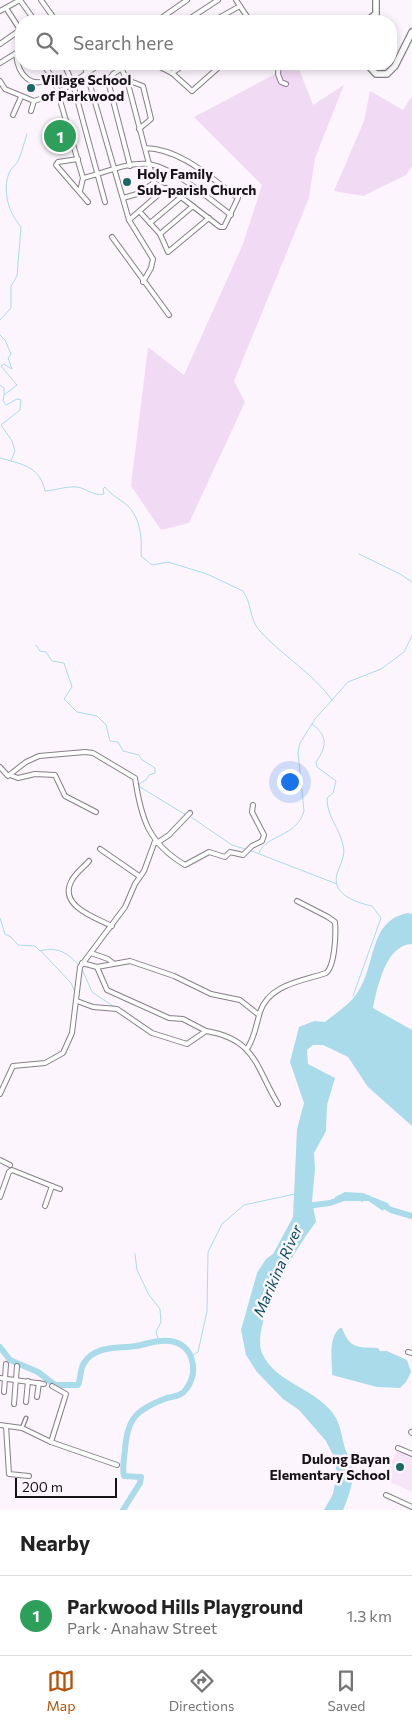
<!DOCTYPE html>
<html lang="en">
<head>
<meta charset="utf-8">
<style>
  :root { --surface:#fff; --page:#f2f2f2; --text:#222; --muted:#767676; --line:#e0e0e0; --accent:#b45309 }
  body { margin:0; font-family:Commissioner,sans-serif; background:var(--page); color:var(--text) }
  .scale { position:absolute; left:15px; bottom:12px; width:102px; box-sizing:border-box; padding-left:5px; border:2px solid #161317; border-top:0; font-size:14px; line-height:18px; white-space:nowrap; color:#161317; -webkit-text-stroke:4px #fdf5fe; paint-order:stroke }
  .you { position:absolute; left:289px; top:781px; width:18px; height:18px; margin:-12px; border:4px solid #fff; border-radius:50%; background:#1a73e8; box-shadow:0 0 0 8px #1a73e833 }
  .badge { display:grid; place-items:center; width:32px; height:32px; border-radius:50%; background:var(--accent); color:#fff; font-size:16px; font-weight:700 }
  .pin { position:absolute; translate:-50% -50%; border:2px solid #fff; box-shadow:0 1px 5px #0006 }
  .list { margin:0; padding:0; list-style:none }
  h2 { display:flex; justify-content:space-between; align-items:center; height:65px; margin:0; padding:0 20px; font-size:21px }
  h2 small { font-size:16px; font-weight:400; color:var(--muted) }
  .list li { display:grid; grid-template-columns:32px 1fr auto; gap:15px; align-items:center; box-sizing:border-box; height:80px; padding:0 20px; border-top:1px solid var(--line) }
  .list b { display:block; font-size:19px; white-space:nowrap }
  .list p { margin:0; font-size:16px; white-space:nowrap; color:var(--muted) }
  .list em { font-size:16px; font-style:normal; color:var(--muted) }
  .icon { flex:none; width:28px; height:28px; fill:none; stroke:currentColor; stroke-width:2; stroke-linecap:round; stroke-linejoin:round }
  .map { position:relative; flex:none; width:412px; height:1510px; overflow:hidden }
  .search { position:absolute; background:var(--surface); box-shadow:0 2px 8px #0003; left:15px; right:15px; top:15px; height:55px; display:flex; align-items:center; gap:12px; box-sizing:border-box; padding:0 18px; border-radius:20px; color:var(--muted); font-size:19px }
  .sheet { height:145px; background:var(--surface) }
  nav { display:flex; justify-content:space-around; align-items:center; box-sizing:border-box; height:70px; border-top:1px solid var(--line); background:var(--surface); font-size:14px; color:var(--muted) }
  nav a { display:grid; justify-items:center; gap:2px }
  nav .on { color:var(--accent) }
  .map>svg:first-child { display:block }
  .built { fill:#f5e5f7 }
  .green { fill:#f1daf3 }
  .water { fill:#a9dbeb }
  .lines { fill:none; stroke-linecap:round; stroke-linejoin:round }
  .stream { stroke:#a9dbeb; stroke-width:1 }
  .river { stroke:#a9dbeb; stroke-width:6 }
  .pedestrian-casing { stroke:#877e88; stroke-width:5 }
  .minor-casing { stroke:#877e88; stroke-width:6 }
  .primary-casing { stroke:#877e88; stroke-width:8 }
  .pedestrian { stroke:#fff; stroke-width:2.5 }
  .minor { stroke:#fff; stroke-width:4 }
  .primary { stroke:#fff; stroke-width:5.5 }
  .poi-dot { fill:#1b6763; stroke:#fdf5fe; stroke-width:2 }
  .labels { text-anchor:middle; stroke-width:5; stroke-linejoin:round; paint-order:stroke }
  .poi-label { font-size:14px; font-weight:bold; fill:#161317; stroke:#fdf5fe; text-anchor:start }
  .water-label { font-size:15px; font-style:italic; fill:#054d5e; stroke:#fdf5fe }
</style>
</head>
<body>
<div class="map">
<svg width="412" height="1510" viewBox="0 0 412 1510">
  <rect width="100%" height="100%" fill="#fdf5fe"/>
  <path class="built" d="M397 1451 412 1456V1492L383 1479Z"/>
  <g class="green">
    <path d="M294 64H297L313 105 344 85 315 158 309 198 234 381 245 402 189 523 161 530 131 486 148 347 184 375 243 244 262 185 194 117Z"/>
    <path d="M370 91 403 110 412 96V166L406 175 363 196 334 191 364 121Z"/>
  </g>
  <g class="water">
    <path d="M408 913 412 914V944C386 944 377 988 373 1008L412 1030V1126L368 1087 348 1057 323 1045H313L307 1050 308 1064 335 1078 327 1105 326 1131 314 1153 315 1169 312 1201 316 1222C298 1244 250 1324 262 1353 275 1384 320 1389 336 1418 341 1427 342 1439 345 1448 346 1453 350 1457 351 1462 356 1478 349 1496 343 1510H324L333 1494 337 1472 332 1453 326 1441 299 1410 283 1399 257 1372 246 1355 241 1330 257 1273 266 1259 273 1254 293 1217 297 1129 304 1103 290 1062 299 1027 314 1021 325 1022C336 1013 352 1003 359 990 376 964 369 920 408 913Z"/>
    <path d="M345 1192 363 1193 390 1204 385 1206 383 1211 367 1200 361 1202 360 1196 342 1197 335 1201V1197Z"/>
    <path d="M340 1328H342C350 1349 357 1347 378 1348L380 1351H387L407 1360 411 1372 406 1382 400 1388 377 1387 332 1375C333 1363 327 1338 340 1328Z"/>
  </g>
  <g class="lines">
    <g class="stream">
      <path d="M0 320 11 308V286L17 276 21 227C9 213 2 192 9 173 11 168 16 165 18 161 22 152 24 143 27 134"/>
      <path d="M0 335 5 340 11 354 8 358 12 369 4 364 1 366 17 385 4 395 3 401 6 405 17 399 21 400 20 410 1 425 12 441 15 451 11 461C30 466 41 472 45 491 52 491 66 486 77 487 86 488 94 497 104 494L103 489 105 487C112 496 122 500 129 507 141 520 142 540 141 556L152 565 168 562 207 574 243 591C252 604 249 618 259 630 281 655 312 672 332 700"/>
      <path d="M0 385 4 388V394"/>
      <path d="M0 458 11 461"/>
      <path d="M359 554 400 574 412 582"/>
      <path d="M36 645 40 651 46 652 52 661 64 663 72 687 64 699 77 712 97 716 106 725 110 741 118 742 123 751 139 755 141 759 155 768V773L149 775 146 780 139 784 140 787 186 815"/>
      <path d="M312 724C328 736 327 746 316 762L317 767 336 781 333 793 327 798C327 817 339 827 343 845 346 856 340 864 337 874 331 895 358 903 372 906L381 918 353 996"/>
      <path d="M191 817 232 845 245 849"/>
      <path d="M249 850 337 884"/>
      <path d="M259 853C265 835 297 837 304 811L298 752 300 743 315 719 348 682 381 669 404 652 412 636"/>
      <path d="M0 918 5 934 11 937 18 945 35 946 40 951C57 946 69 953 79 966"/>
      <path d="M41 951 71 983 76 994"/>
      <path d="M82 969 92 992 116 1008"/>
      <path d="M135 1254 137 1270 149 1295 160 1309 161 1322 156 1332 159 1341"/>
      <path d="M192 1356 198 1352 207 1311 208 1252 222 1224 244 1205 295 1194"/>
    </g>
    <g class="river">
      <path d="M379 1203 391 1210 412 1216"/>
      <path d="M306 1206 330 1203 344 1198H368"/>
      <path d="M0 1347 10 1360 38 1372 55 1385H78C81 1378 80 1369 84 1363 96 1345 116 1349 136 1346 147 1344 158 1339 170 1341 193 1344 199 1370 187 1388 182 1396 175 1396 167 1398 137 1409 127 1418 125 1450 124 1458 122 1468 124 1476L141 1477 140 1483 123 1510"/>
    </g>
    <defs>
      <path id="pedestrian" d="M22 1428 26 1418"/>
      <g id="minor">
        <path d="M20 0 35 21"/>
        <path d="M41 0 56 21"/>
        <path d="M236 0 250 21"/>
        <path d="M6 8 21 31"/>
        <path d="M0 11 20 0"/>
        <path d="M157 21 187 0"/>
        <path d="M186 21 218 0"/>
        <path d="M213 21 240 6"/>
        <path d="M0 44 20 30"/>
        <path d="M16 54C18 75 31 90 52 78"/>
        <path d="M0 63 21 50"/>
        <path d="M43 64 54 80 83 178 80 191"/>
        <path d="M64 64 73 84 105 202"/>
        <path d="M84 64 129 220 153 259 151 268 143 282"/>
        <path d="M119 64 127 80 154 183 181 197 220 227H224L238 198C210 177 181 149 145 148"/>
        <path d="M128 64 113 74 108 81 130 166"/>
        <path d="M154 64 172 73 192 91 218 68"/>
        <path d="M279 64 278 74 281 82 286 84"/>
        <path d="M172 73 185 64"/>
        <path d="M127 80 143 86 151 119 139 129"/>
        <path d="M0 81 5 89 34 101"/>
        <path d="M31 111 34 101 58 93 100 64"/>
        <path d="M13 115 21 97"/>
        <path d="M78 159 58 162 56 165 88 202"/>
        <path d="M83 178C104 173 127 162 148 164 173 167 211 200 231 215"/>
        <path d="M123 198 137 194 154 183"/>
        <path d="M140 212 160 234 168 252 209 218"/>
        <path d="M129 220 166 188"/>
        <path d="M150 223 181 197"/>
        <path d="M160 234 193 206"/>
        <path d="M112 237 169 315"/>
        <path d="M0 767 8 776 26 762 39 756 85 752 93 753 135 778C141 818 148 843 185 865L209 852 225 857 230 852 243 855 252 846 262 841 264 835 252 812 253 805"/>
        <path d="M10 775 18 778 35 774 55 775 65 796 96 812"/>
        <path d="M157 843 169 835 190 813"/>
        <path d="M100 849 139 876"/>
        <path d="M89 861C84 867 74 874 71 882 59 906 96 918 112 926"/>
        <path d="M91 953 108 959 113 963"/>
        <path d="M82 963 97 967 130 961 174 976 211 994 240 1000 259 1015"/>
        <path d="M97 967 107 990 169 1018 183 1019 206 1031"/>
        <path d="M77 1001 93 1007 117 1009 152 1033 187 1044 206 1031C256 1039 256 1068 278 1104"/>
        <path d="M247 1049C255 1037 256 1025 260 1012 269 984 303 981 326 973 335 966 336 934 335 922L328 917 297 901"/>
        <path d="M0 1094 13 1066 45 1063 63 1053 72 1033 80 967 125 907 135 884 144 871 155 841"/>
        <path d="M0 1160 10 1165"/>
        <path d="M52 1186 60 1189"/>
        <path d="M0 1197 9 1172 12 1170 52 1186 45 1206"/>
        <path d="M408 1352 412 1353"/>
        <path d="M0 1378 44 1384"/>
        <path d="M4 1392 6 1364"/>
        <path d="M37 1397 39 1383"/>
        <path d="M26 1402 28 1381"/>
        <path d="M14 1404 17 1366"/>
        <path d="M0 1425 22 1428 51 1442 117 1465"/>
        <path d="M6 1426 9 1474 29 1476"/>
        <path d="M411 1432 412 1433"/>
        <path d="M51 1442 66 1394 52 1386"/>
        <path d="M398 1448 412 1454"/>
        <path d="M386 1495 412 1507"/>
      </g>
      <g id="primary">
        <path d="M367 21 376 14V0"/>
        <path d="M367 64 376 74H387L395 66 412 32"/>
      </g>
    </defs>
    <use href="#pedestrian" class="pedestrian-casing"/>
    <use href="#minor" class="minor-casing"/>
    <use href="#primary" class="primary-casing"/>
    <use href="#pedestrian" class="pedestrian"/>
    <use href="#minor" class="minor"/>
    <use href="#primary" class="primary"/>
  </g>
  <g class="poi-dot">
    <circle cx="31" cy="88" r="5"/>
    <circle cx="127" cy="182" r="5"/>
    <circle cx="400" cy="1467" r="5"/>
  </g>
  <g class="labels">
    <g class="poi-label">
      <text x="41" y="85">Village School<tspan x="41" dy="16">of Parkwood</tspan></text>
      <text x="137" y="179">Holy Family<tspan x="137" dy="16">Sub-parish Church</tspan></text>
      <text x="390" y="1464" text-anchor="end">Dulong Bayan<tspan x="390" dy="16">Elementary School</tspan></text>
    </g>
    <g class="water-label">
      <text transform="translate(278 1271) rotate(-66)" y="5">Marikina River</text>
    </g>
  </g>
</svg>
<div class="scale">200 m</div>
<div class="you"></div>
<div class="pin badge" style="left:60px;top:136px;background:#2e9e5b">1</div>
<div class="search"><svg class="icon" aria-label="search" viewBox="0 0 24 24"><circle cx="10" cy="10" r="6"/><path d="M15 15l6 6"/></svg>Search here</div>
</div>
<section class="sheet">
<h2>Nearby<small></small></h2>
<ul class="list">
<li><span class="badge" style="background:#2e9e5b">1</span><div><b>Parkwood Hills Playground</b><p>Park · Anahaw Street</p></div><em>1.3 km</em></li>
</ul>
</section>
<nav>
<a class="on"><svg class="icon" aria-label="map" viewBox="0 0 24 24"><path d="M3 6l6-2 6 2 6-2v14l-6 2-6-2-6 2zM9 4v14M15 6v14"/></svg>Map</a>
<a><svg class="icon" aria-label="directions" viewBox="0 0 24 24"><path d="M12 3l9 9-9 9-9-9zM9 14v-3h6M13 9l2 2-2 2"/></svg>Directions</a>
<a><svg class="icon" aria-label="saved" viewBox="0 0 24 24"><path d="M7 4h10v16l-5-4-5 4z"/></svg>Saved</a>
</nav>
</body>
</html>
